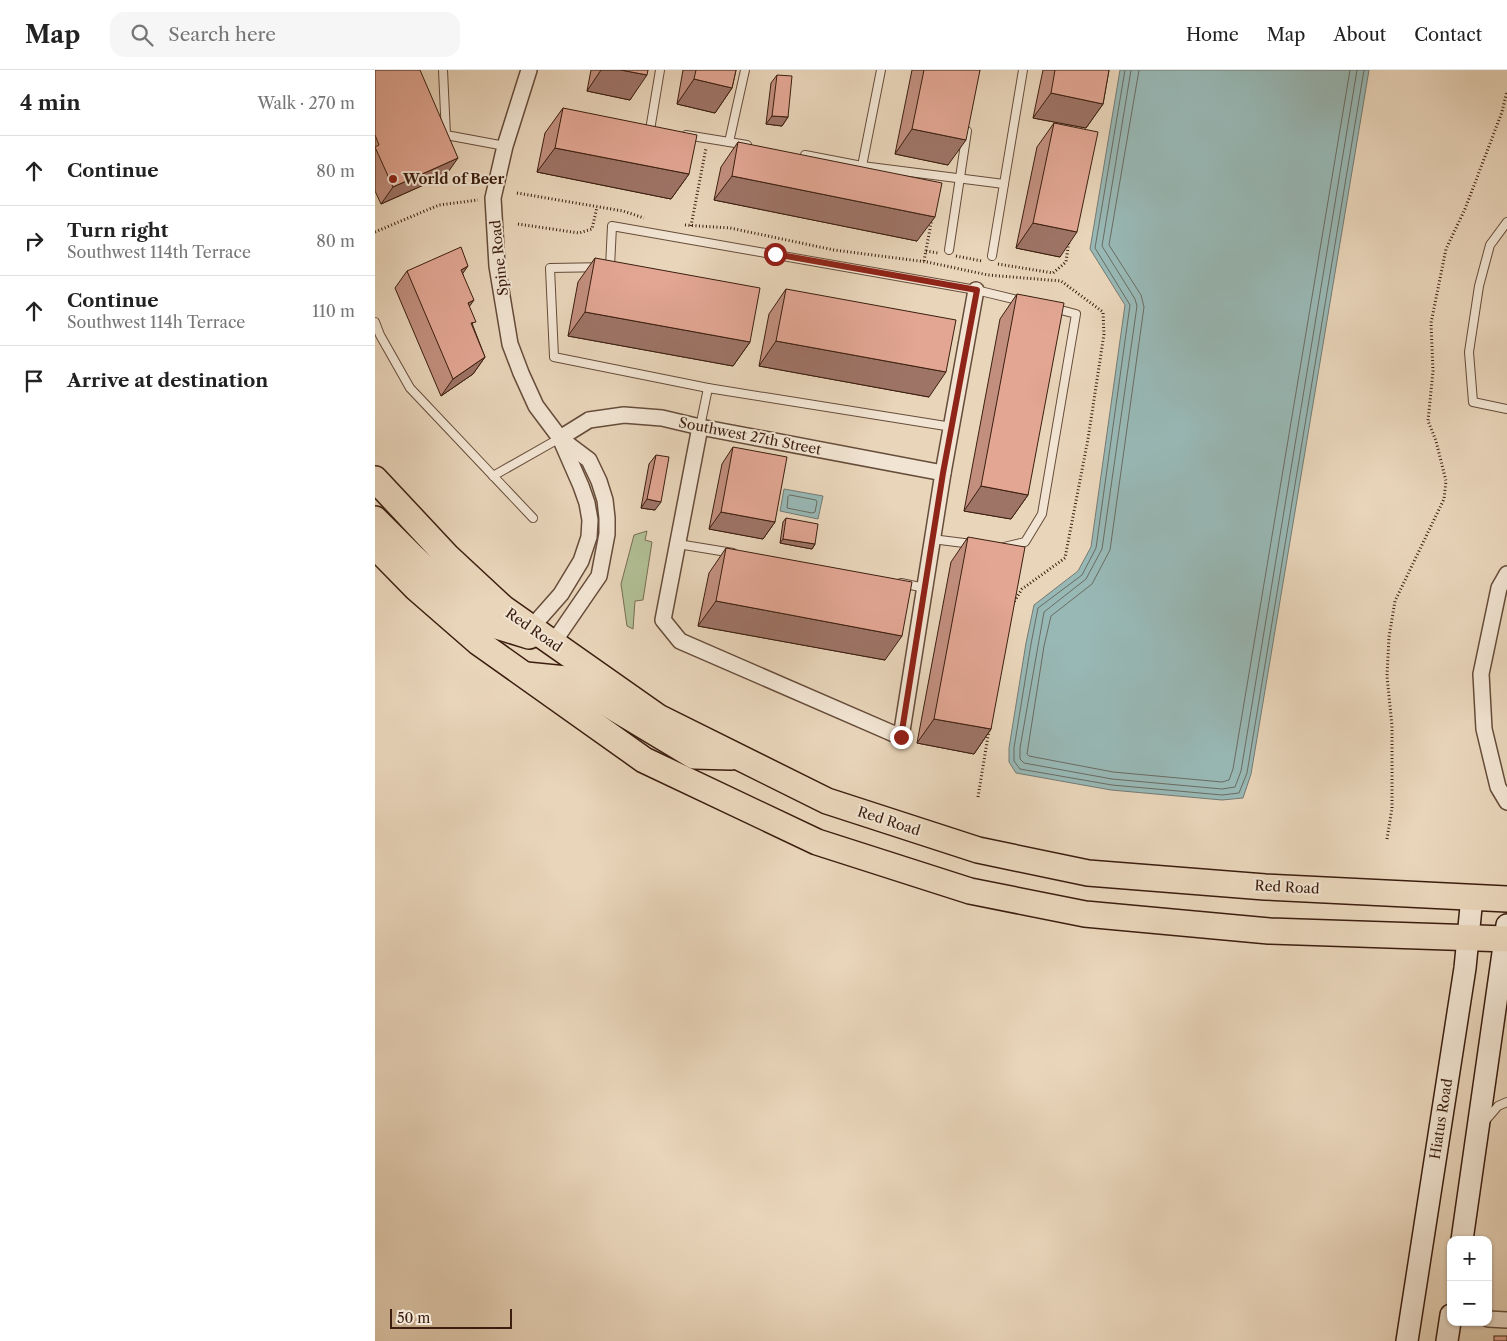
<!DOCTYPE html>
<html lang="en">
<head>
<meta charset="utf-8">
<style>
  :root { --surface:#fff; --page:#f6f6f6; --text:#222; --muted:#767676; --line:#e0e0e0 }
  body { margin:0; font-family:"Libre Caslon Text",serif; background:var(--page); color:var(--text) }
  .controls { position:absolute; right:15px; bottom:15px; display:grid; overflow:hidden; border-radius:10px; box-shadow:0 1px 4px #0004 }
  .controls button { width:45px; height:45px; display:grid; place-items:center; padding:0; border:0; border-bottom:1px solid var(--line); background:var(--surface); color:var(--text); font:25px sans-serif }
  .scale { position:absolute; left:15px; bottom:12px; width:122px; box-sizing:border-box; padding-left:5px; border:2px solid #3b1e0f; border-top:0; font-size:14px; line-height:18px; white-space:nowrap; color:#3b1e0f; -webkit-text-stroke:4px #f1e4d2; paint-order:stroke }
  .stop { position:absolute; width:15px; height:15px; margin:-11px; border:4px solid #8f2418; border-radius:50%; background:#fff }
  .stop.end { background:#8f2418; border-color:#fff; box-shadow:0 1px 5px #0008 }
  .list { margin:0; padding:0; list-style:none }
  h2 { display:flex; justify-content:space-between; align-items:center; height:65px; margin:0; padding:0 20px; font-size:21px }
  h2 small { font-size:16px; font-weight:400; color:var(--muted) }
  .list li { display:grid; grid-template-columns:32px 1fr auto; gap:15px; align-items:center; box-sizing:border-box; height:70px; padding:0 20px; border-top:1px solid var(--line) }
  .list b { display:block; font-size:19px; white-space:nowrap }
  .list p { margin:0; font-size:16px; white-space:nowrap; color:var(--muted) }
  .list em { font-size:16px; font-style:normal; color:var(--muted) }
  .icon { flex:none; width:28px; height:28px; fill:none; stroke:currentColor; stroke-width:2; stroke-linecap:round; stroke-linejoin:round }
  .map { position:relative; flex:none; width:1132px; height:1271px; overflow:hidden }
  header { display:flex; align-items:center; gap:30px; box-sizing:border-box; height:70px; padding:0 25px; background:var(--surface); border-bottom:1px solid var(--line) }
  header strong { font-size:24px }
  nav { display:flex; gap:28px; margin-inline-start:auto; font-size:18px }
  .search { width:350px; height:45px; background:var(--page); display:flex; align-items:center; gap:12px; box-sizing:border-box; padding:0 18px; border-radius:15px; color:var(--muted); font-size:19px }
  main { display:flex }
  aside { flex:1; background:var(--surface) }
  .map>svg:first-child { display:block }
  .green { fill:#b1be94; stroke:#766e52 }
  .water { fill:#98b8b5; stroke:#737a73 }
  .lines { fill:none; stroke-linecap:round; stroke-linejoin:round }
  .shore { stroke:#6a6b62; stroke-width:1 }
  .service-casing { stroke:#664c3a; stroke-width:10 }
  .minor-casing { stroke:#664c3a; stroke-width:18 }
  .secondary-casing { stroke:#3b1e0f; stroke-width:24 }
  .trunk-casing { stroke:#3b1e0f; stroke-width:28 }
  .path { stroke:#3b1e0f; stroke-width:3; stroke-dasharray:1 2.5; stroke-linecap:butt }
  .service { stroke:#f1e4d2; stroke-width:8 }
  .minor { stroke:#f1e4d2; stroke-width:15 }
  .secondary { stroke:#f1e4d2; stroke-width:21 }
  .trunk { stroke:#e9d5ba; stroke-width:25 }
  .wall { fill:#c28f7e; stroke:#3b1e0f }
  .shaded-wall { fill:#9e7467; stroke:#3b1e0f }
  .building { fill:#e2a693; stroke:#3b1e0f }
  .route { stroke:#8f2418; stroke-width:6 }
  .poi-dot { fill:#8f2418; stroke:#f1e4d2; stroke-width:2 }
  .labels { text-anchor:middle; stroke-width:4; stroke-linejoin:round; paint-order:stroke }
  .poi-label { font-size:14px; font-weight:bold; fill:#3b1e0f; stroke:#f1e4d2; text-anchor:start }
  .street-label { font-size:14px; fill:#3b1e0f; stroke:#f1e4d2 }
</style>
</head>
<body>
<header>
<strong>Map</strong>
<div class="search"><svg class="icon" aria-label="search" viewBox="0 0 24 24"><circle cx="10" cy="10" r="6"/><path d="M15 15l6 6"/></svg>Search here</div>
<nav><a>Home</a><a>Map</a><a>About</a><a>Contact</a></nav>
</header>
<main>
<aside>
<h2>4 min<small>Walk · 270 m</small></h2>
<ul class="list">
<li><svg class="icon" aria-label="ahead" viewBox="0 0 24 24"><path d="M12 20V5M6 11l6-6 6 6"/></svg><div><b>Continue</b></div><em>80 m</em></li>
<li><svg class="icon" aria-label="right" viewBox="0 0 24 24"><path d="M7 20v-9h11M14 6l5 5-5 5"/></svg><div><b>Turn right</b><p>Southwest 114th Terrace</p></div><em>80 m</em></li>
<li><svg class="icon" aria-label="ahead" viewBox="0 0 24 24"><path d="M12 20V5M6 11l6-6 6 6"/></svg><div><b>Continue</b><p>Southwest 114h Terrace</p></div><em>110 m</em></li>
<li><svg class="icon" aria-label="arrive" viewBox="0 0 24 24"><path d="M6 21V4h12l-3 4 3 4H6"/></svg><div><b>Arrive at destination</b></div></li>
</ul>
</aside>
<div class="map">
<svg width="1132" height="1271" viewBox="0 0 1132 1271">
  <rect width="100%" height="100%" fill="#e9d5ba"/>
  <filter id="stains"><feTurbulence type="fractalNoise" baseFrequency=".004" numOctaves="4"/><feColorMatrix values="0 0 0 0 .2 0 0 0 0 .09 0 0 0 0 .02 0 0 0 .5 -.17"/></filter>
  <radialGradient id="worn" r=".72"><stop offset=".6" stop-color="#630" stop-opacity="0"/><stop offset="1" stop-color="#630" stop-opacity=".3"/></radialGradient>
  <path class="green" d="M272 461 270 470 277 472 268 530 260 531 258 559 252 556 246 514 259 465Z"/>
  <g class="water">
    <path d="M745 0H994L876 704 868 728 847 730 736 720 641 703 634 692V678L651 573 659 535 703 501 716 477 750 235 715 179Z"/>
    <path d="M409 419 448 426 443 449 405 441Z"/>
  </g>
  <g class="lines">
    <g class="shore">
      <path d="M750 0 720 178 755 235 721 478 707 505 663 538 656 574 639 678V691L645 699 737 715 847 725 864 723 872 703 989 0"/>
      <path d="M756 0 727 176 760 229 762 236 727 479 711 509 669 542 645 678V689L649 693 737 709 847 719 860 717 866 701 982 0"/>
      <path d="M764 0 734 175 766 225 769 237 735 480 717 514 676 546 669 576 652 684 654 686 738 702 847 712 854 710 858 699 975 0"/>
      <path d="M415 425 441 430 442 432 440 442 437 443 412 438 413 427Z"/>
    </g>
    <defs>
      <g id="service">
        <path d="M68 0 71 65 130 76"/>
        <path d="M370 0 354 72 372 75"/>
        <path d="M275 60 285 0"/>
        <path d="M311 65 354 72"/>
        <path d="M430 85 487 96 506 0"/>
        <path d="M487 96 629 114 648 0"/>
        <path d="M1132 152 1115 175 1104 216 1094 282 1098 332 1132 339"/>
        <path d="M574 180 592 61"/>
        <path d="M617 186 629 114"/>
        <path d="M0 252 5 265 35 318 158 448"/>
        <path d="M333 318 179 287 175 198 235 197 237 156 601 220 647 231"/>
        <path d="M325 357 333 318 577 357"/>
        <path d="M118 406 185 368"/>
        <path d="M557 469 597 474"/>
        <path d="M303 474 358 483"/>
        <path d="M629 477 650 472 667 444 701 244 678 238"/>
        <path d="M526 513 550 518"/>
        <path d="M1111 1050 1123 1036 1132 1032"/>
      </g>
      <g id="minor">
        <path d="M154 0 130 76 118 128 122 196 135 274 146 303 161 336 185 368 206 416 212 433 215 450 214 467 206 491 186 524 156 558"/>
        <path d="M325 357 288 550 305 571 526 667 568 403 601 220"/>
        <path d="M185 368 214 350 249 345 287 348 325 357 568 403"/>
        <path d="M1132 504 1124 518 1106 604 1109 659 1123 717 1132 732"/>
        <path d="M178 573 224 506 232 464V448L230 430 224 411 214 390 186 369"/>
        <path d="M1113 1249 1132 1250"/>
      </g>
      <g id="secondary">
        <path d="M1087 1170 1132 855"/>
        <path d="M1032 1271 1090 898 1097 827"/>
        <path d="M1072 1271 1076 1245"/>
      </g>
      <g id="trunk">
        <path d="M0 409 73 487 128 538 283 647 452 731 603 780 713 803 890 817 1132 829"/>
        <path d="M0 449 39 488 109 552 154 566"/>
        <path d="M0 476 41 518 103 572 269 690 442 772 595 821 710 844 894 861 1132 869"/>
        <path d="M151 605 191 609 319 686 356 687"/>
      </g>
    </defs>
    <use href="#service" class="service-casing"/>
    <use href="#minor" class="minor-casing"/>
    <use href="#secondary" class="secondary-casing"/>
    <use href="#trunk" class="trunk-casing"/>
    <g class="path">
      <path d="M142 123 248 141 269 148"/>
      <path d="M143 154 204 163 217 159 222 137"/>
      <path d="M310 155 355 158 459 180 552 192 613 205 686 211 728 242 729 264 713 369 690 488 647 519 639 532"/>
      <path d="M316 156 331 78"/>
      <path d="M0 162 64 135 103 130"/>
      <path d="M551 181 563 183"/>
      <path d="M581 186 607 191"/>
      <path d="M549 191 557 148"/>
      <path d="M623 194 678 203 691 192 694 171"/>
      <path d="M603 727 614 660"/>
      <path d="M1012 769 1017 738V656L1012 606 1014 567 1020 531 1069 429 1071 411 1061 371 1053 351 1058 301 1056 253 1071 179 1090 139 1127 42 1132 21"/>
    </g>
    <use href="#service" class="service"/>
    <use href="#minor" class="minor"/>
    <use href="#secondary" class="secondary"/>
    <use href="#trunk" class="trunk"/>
  </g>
  <g class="wall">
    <path d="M0 0 71 105 6 134 0 121Z"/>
    <path d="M216 0H273L255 30 212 21Z"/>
    <path d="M308 0H361L357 18 340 43 302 34Z"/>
    <path d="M537 0H605L573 95 520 84Z"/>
    <path d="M668 0H734L728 34 711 58 658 48Z"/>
    <path d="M402 5 413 47 407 56 391 54 396 13Z"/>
    <path d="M188 38 314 104 296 129 162 102 170 63Z"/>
    <path d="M679 53 685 187 641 178 662 77Z"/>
    <path d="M363 72 542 171 339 130 346 97Z"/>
    <path d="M220 188 375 272 358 296 193 266 203 212Z"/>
    <path d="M32 201 88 204 98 256 110 287 98 304 66 326 20 218Z"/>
    <path d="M411 219 554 327 384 296 394 244Z"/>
    <path d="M642 224 653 425 636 449 589 441 625 249Z"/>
    <path d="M358 377 400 452 388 469 334 459 347 394Z"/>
    <path d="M281 385 280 440 266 438 274 394Z"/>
    <path d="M411 448 440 474 437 479 405 473 408 452Z"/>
    <path d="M593 467 616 659 599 684 542 673 576 492Z"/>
    <path d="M351 478 510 590 323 556 334 503Z"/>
  </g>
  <g class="shaded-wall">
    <path d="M226 0H246L272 5 255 30 212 21Z"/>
    <path d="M319 9 357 18 340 43 302 34Z"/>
    <path d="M676 23 728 34 711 58 658 48Z"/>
    <path d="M397 46 413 47 407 56 391 54Z"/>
    <path d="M537 59 591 70 573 95 520 84Z"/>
    <path d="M180 78 314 104 296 129 162 102Z"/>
    <path d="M83 88 71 105 6 134 18 117Z"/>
    <path d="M357 106 560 147 542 171 339 130Z"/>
    <path d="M658 153 702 162 685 187 641 178Z"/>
    <path d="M93 196 81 213 86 200Z"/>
    <path d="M99 230 87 247 93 233Z"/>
    <path d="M210 242 375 272 358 296 193 266Z"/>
    <path d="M401 271 571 302 554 327 384 296Z"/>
    <path d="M110 287 98 304 66 326 78 309Z"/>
    <path d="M606 416 653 425 636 449 589 441Z"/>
    <path d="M272 429 286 432 280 440 266 438Z"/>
    <path d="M346 442 400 452 388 469 334 459Z"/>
    <path d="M408 469 440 474 437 479 405 473Z"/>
    <path d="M341 531 527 566 510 590 323 556Z"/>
    <path d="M559 649 616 659 599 684 542 673Z"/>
  </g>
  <g class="building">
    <path d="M0 0H45L83 88 18 117 0 77 4 75 0 65Z"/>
    <path d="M246 0H273L272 5Z"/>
    <path d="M321 0H361L357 18 319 9Z"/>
    <path d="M549 0H605L591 70 537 59Z"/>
    <path d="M680 0H734L728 34 676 23Z"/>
    <path d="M402 5 417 6 413 47 397 46Z"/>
    <path d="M188 38 322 65 314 104 180 78Z"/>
    <path d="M679 53 723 62 702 162 658 153Z"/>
    <path d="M363 72 567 113 560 147 357 106Z"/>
    <path d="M86 177 93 196 86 200 99 230 93 233 101 252 96 253 110 287 78 309 32 201Z"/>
    <path d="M220 188 385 218 375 272 210 242Z"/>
    <path d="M411 219 581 250 571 302 401 271Z"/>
    <path d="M642 224 689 233 653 425 606 416Z"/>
    <path d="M358 377 412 387 400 452 346 442Z"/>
    <path d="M281 385 294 387 286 432 272 429Z"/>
    <path d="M411 448 443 454 440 474 408 469Z"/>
    <path d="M593 467 650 477 616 659 559 649Z"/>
    <path d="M351 478 537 512 527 566 341 531Z"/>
    <rect x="1119" y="1266" width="13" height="5"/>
  </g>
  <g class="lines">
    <path class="route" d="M400 184 602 220 568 403 526 667"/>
  </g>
  <circle class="poi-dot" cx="18" cy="109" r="5"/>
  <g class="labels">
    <g class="poi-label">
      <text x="28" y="114">World of Beer</text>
    </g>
    <g class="street-label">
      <text transform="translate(124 188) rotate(-96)" y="5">Spine Road</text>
      <text transform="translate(375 366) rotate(11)" y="5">Southwest 27th Street</text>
      <text transform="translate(159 560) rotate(35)" y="5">Red Road</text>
      <text transform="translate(514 751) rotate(18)" y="5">Red Road</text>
      <text transform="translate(912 817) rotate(3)" y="5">Red Road</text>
      <text transform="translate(1066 1049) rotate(-81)" y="5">Hiatus Road</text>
    </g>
  </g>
  <rect width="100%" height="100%" filter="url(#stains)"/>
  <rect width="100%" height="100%" fill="url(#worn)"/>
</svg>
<div class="controls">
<button>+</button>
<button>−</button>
</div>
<div class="scale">50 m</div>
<div class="stop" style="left:400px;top:184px"></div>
<div class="stop end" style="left:526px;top:667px"></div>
</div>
</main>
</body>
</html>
